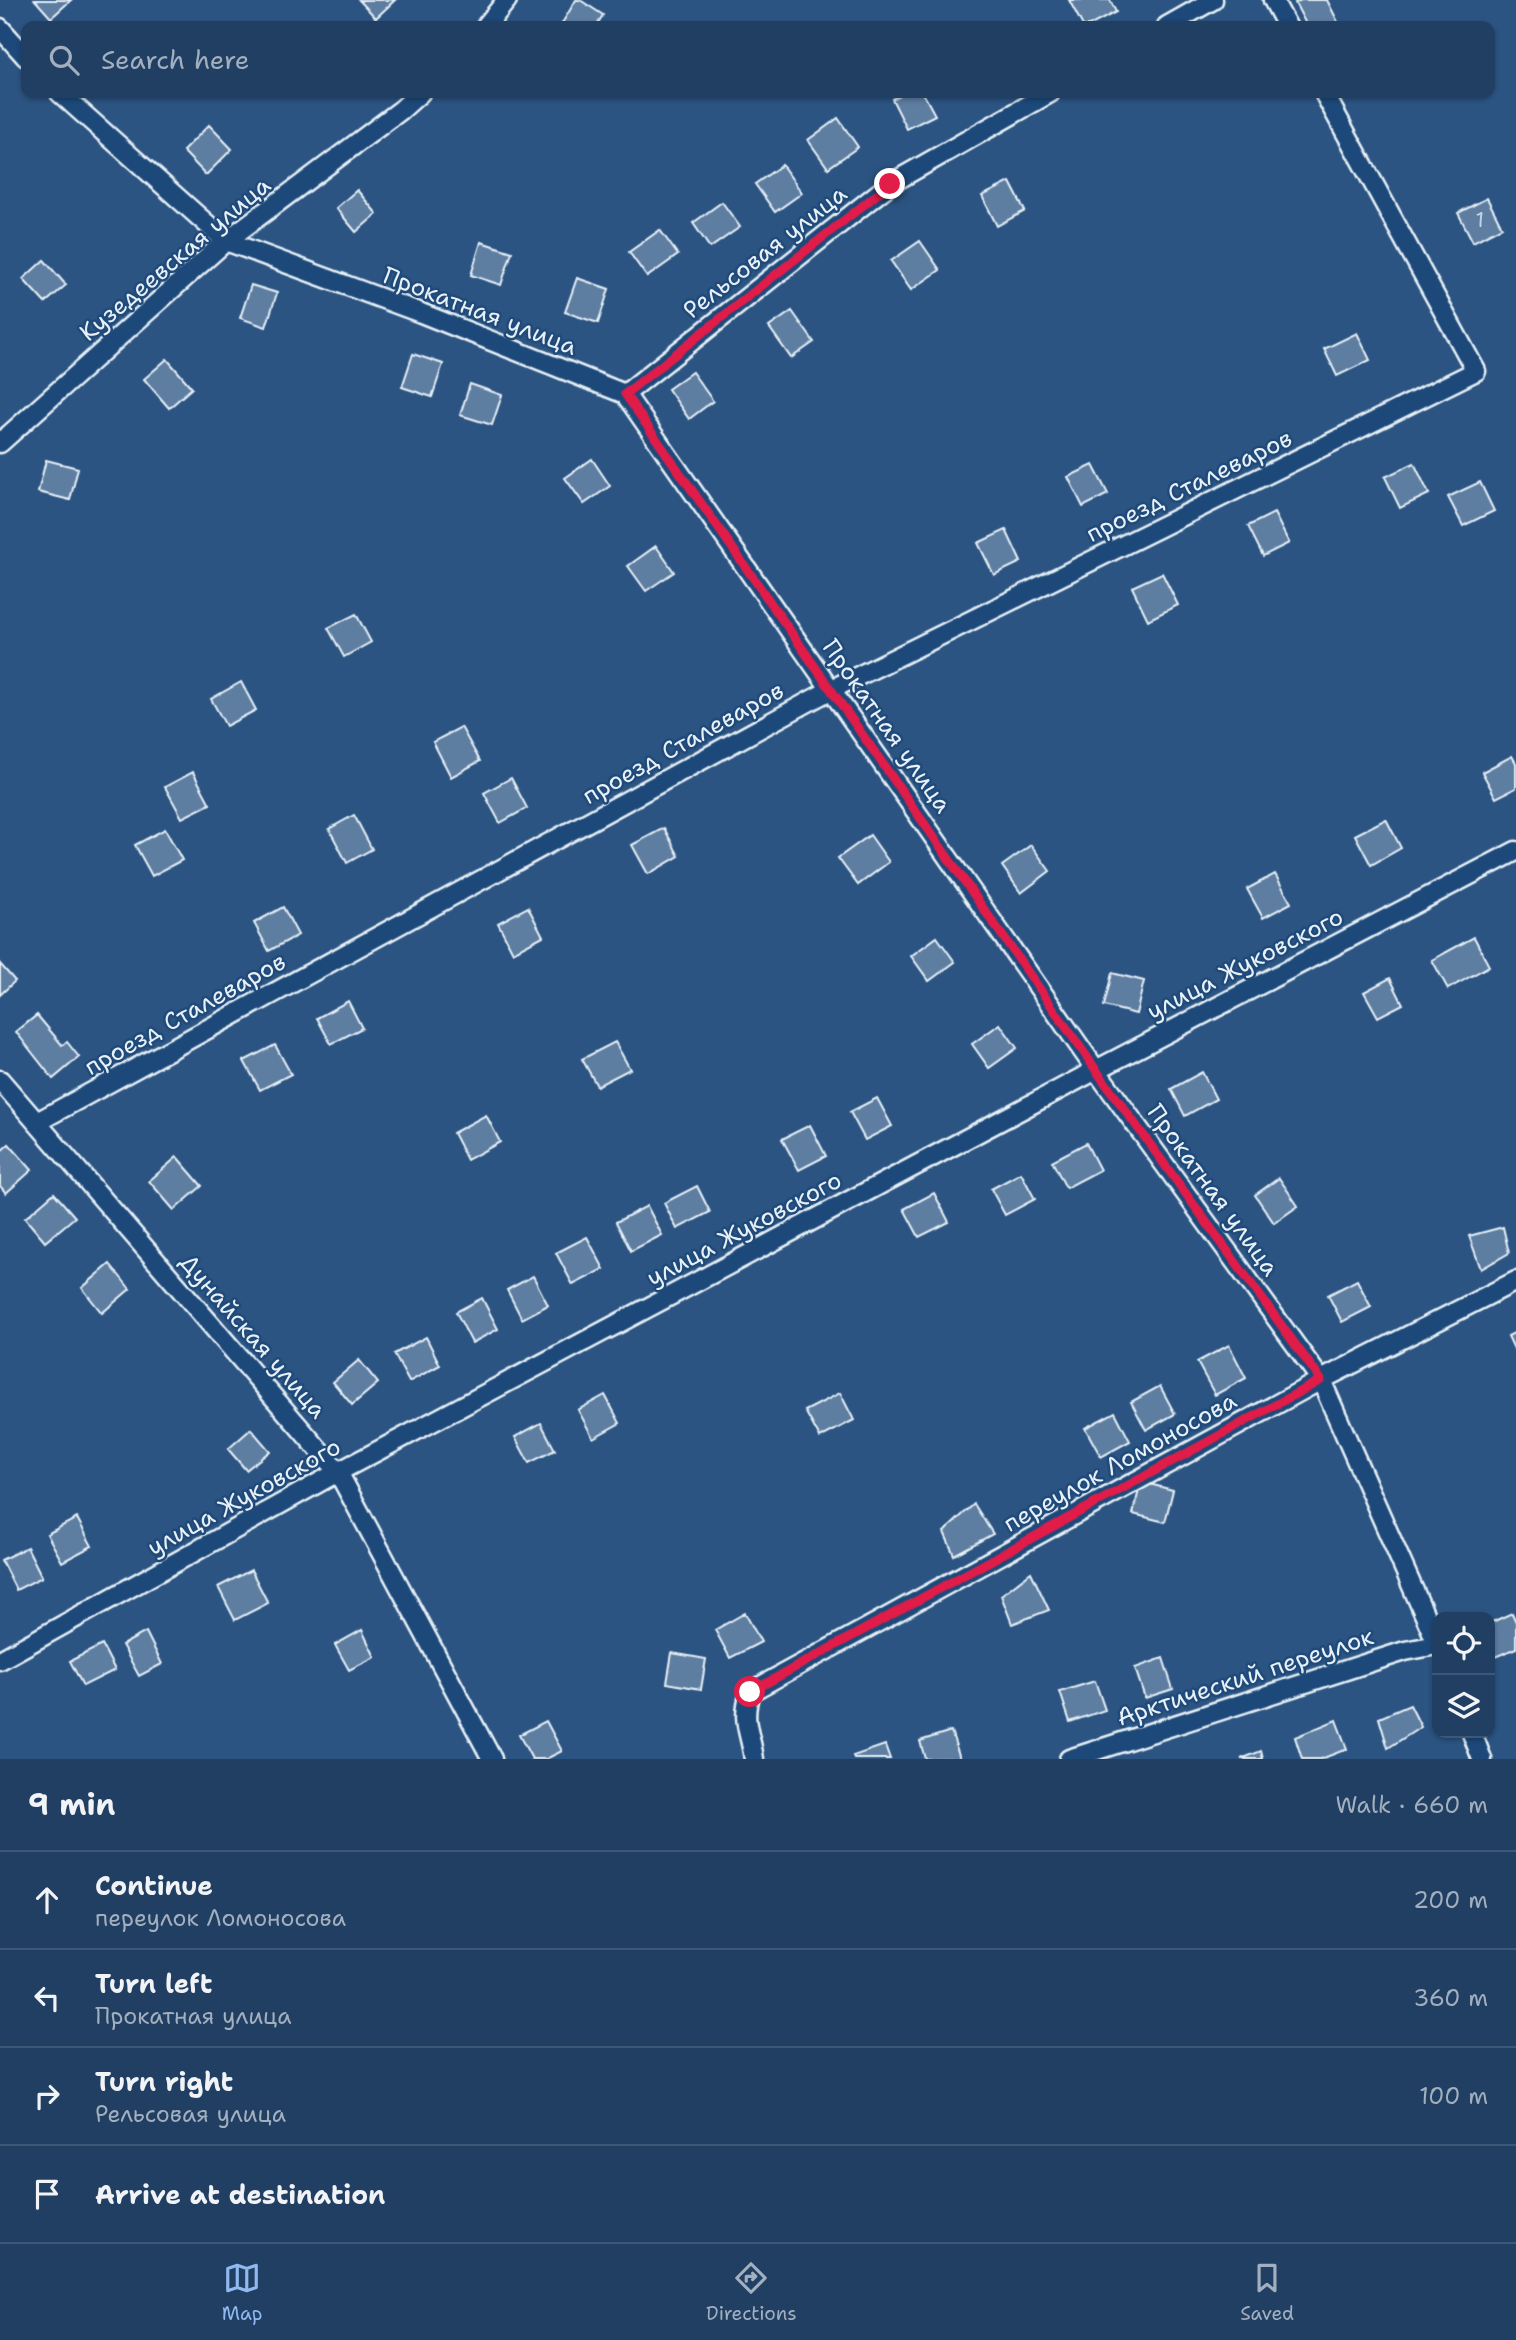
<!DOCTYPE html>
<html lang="en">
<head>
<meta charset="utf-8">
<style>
  :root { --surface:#203f62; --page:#2d4a6b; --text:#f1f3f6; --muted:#a2afbe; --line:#3d5877; --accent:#90b9f0 }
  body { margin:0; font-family:"Shantell Sans",sans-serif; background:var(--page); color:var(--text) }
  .controls { position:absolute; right:21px; bottom:21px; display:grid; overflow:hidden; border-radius:14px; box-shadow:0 2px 5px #0004 }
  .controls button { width:63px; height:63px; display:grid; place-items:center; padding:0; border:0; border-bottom:2px solid var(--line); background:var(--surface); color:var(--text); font:35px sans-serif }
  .stop { position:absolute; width:21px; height:21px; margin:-16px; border:5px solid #e11d48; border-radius:50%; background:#fff }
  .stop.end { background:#e11d48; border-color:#fff; box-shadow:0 2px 7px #0008 }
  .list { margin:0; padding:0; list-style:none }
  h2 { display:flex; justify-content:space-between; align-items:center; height:91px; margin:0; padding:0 28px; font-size:30px }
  h2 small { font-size:23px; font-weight:400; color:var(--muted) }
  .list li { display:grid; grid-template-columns:46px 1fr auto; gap:21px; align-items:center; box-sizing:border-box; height:98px; padding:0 28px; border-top:2px solid var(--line) }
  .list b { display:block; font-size:26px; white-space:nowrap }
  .list p { margin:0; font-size:23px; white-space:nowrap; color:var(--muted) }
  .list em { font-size:23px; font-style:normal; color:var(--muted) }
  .icon { flex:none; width:38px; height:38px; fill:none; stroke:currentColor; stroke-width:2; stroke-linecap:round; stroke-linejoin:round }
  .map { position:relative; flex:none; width:1516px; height:1759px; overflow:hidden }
  .search { position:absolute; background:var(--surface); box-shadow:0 2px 5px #0004; left:21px; right:21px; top:21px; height:77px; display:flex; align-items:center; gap:18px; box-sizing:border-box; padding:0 24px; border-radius:14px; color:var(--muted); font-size:26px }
  .sheet { height:483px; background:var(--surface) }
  nav { display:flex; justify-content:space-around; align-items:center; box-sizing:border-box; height:98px; border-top:2px solid var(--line); background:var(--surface); font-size:19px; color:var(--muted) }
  nav a { display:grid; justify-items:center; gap:4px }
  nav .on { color:var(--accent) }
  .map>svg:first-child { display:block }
  .building { fill:#5d7da1; stroke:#e8f1f8; stroke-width:2 }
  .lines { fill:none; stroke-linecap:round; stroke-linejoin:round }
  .street-casing { stroke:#e8f1f8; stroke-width:23 }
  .street { stroke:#1f4a7a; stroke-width:18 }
  .route { stroke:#e11d48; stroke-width:9 }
  .labels { text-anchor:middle; stroke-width:5; stroke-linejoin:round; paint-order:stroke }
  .number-label { font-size:21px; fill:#c5d4e2 }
  .street-label { font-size:24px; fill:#e8f1f8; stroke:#1f4a7a }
</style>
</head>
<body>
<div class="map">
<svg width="1516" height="1759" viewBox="0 0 1516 1759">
  <rect width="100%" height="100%" fill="#2b5482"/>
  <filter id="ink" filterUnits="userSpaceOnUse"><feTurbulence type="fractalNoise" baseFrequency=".0143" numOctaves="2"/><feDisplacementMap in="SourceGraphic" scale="14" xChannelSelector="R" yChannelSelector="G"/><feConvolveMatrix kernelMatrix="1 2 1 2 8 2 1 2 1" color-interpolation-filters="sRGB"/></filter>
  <g filter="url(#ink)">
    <g class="building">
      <path d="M35 0H71L51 18Z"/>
      <path d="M359 0H395L376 18Z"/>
      <path d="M576 0H580L603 15 596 26 561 25Z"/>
      <path d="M1069 0H1110L1116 12 1089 26H1083Z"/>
      <path d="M1301 0H1327L1338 22 1329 26H1307L1295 3Z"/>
      <path d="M903 93H923L935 115 907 129 892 99Z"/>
      <path d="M838 118 858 147 828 168 808 140Z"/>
      <path d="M209 125 232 149 206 175 183 151Z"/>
      <path d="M782 165 802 193 775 212 755 184Z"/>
      <path d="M1010 182 1025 211 997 226 982 196Z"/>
      <path d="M357 190 377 214 356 232 336 208Z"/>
      <path d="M1487 198 1502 227 1473 242 1458 213Z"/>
      <path d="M722 202 740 227 710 248 693 223Z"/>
      <path d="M660 230 678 255 647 277 629 252Z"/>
      <path d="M920 241 940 270 911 290 891 261Z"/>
      <path d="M481 242 512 252 501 285 471 275Z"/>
      <path d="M44 260 66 285 45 303 23 279Z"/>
      <path d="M577 278 609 289 598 323 565 312Z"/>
      <path d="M251 285 277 293 266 327 240 318Z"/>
      <path d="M792 311 814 342 791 358 769 327Z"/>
      <path d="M1357 333 1370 360 1337 376 1324 349Z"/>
      <path d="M413 354 443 364 432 397 402 387Z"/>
      <path d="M167 359 192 388 169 408 144 379Z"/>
      <path d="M692 372 713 401 689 419 668 389Z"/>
      <path d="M470 384 502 395 492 425 460 415Z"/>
      <path d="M592 459 610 486 584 504 565 478Z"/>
      <path d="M46 460 78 468 70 500 38 492Z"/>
      <path d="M1414 463 1429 494 1400 508 1385 477Z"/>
      <path d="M1093 465 1108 494 1083 507 1068 477Z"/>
      <path d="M1480 482 1494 511 1463 526 1448 497Z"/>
      <path d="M1274 513 1289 543 1263 556 1248 526Z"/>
      <path d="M1006 530 1021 562 994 575 978 543Z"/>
      <path d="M656 546 674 572 646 591 628 566Z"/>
      <path d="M1162 573 1178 605 1148 620 1132 587Z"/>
      <path d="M356 614 371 642 344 657 328 628Z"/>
      <path d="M241 682 256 710 226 726 211 699Z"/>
      <path d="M461 727 480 761 451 777 433 742Z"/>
      <path d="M1512 756 1516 763V788L1496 798 1482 772Z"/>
      <path d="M193 772 210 804 182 818 165 787Z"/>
      <path d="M511 778 527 808 500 823 484 793Z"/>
      <path d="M354 815 372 849 347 863 329 829Z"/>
      <path d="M1386 819 1401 848 1371 865 1355 835Z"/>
      <path d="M664 828 679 856 648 874 632 845Z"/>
      <path d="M165 829 182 860 152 876 135 845Z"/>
      <path d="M870 835 889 862 858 885 838 858Z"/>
      <path d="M1031 845 1050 871 1021 893 1002 866Z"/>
      <path d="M1275 874 1291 903 1263 918 1247 889Z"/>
      <path d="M283 907 298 935 269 951 254 923Z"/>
      <path d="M528 907 543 936 513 952 498 923Z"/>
      <path d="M937 937 955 962 929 981 911 956Z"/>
      <path d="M1474 937 1489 966 1448 989 1432 960Z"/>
      <path d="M0 964 15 981 0 995Z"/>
      <path d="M1112 973 1144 981 1136 1014 1104 1006Z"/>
      <path d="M1390 978 1403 1004 1378 1017 1364 992Z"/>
      <path d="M348 1001 362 1028 331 1044 317 1018Z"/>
      <path d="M37 1015 62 1045 67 1042 79 1057 53 1079 16 1032Z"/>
      <path d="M1000 1024 1017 1048 989 1068 972 1044Z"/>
      <path d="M615 1042 630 1069 597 1086 582 1059Z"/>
      <path d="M275 1045 291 1074 260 1090 244 1061Z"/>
      <path d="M1202 1072 1216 1099 1185 1116 1171 1089Z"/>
      <path d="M877 1098 892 1126 865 1140 850 1112Z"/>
      <path d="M486 1115 500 1142 467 1160 453 1133Z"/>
      <path d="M810 1125 826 1156 799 1170 782 1139Z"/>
      <path d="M1086 1143 1100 1170 1066 1188 1052 1161Z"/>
      <path d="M9 1144 32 1170 6 1193 0 1186V1152Z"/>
      <path d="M177 1157 202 1186 174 1210 149 1181Z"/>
      <path d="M1021 1173 1035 1199 1005 1215 991 1189Z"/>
      <path d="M1279 1178 1298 1206 1274 1223 1255 1195Z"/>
      <path d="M697 1186 710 1212 677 1229 664 1203Z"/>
      <path d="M54 1193 75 1217 45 1242 25 1218Z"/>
      <path d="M934 1193 949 1222 919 1237 904 1209Z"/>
      <path d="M647 1206 662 1235 631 1251 616 1222Z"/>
      <path d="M1503 1227 1509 1253 1481 1269 1469 1236Z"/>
      <path d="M587 1237 604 1269 573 1285 556 1253Z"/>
      <path d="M110 1264 130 1289 102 1313 82 1288Z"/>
      <path d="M533 1276 548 1305 522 1319 507 1290Z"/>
      <path d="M1357 1280 1371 1307 1342 1322 1328 1295Z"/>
      <path d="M482 1298 498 1329 472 1343 456 1312Z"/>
      <path d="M1516 1332V1353L1508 1336Z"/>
      <path d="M426 1337 440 1365 409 1382 394 1354Z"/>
      <path d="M1229 1345 1246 1378 1215 1395 1197 1362Z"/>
      <path d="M359 1360 378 1383 352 1405 333 1382Z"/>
      <path d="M1160 1386 1175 1414 1146 1430 1131 1402Z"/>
      <path d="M840 1393 854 1420 820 1438 805 1411Z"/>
      <path d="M605 1395 620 1423 593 1438 578 1410Z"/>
      <path d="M1115 1412 1130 1441 1101 1457 1085 1428Z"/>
      <path d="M541 1423 555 1450 529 1463 515 1437Z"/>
      <path d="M251 1429 270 1451 246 1470 228 1449Z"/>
      <path d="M1141 1482 1173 1490 1165 1522 1133 1514Z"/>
      <path d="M974 1504 993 1534 954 1555 944 1532Z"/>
      <path d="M77 1518 92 1546 62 1562 47 1534Z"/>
      <path d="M27 1547 42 1577 16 1590 1 1560Z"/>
      <path d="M251 1570 268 1603 235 1620 218 1587Z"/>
      <path d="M1031 1572 1049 1610 1012 1624 1001 1595Z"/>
      <path d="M745 1613 761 1642 730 1658 715 1630Z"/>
      <path d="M1512 1613 1516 1622V1648L1495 1657 1490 1644V1623Z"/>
      <path d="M362 1630 375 1657 349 1670 335 1645Z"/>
      <path d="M146 1632 162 1664 139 1676 122 1645Z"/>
      <path d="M102 1645 115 1670 83 1686 70 1661Z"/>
      <path d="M672 1653 706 1659 701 1689 667 1683Z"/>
      <path d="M1163 1658 1173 1689 1145 1698 1135 1668Z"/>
      <path d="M1095 1681 1105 1710 1070 1722 1060 1692Z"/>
      <path d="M1410 1705 1421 1727 1388 1748 1379 1718Z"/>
      <path d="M1336 1720 1347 1749 1321 1759H1302L1295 1737Z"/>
      <path d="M546 1721 562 1751 546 1759H532L519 1735Z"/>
      <path d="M951 1731 960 1758 925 1759 920 1741Z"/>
      <path d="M885 1745 890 1759H854L853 1756Z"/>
      <path d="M1261 1751 1263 1759H1241Z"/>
    </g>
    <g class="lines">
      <defs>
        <g id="street">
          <path d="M1273 0 1287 26"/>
          <path d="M486 26 507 0"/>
          <path d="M1167 26 1213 0"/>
          <path d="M0 28 26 57"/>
          <path d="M60 93 226 241 421 313 625 394 1096 1070 1321 1380 1437 1643"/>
          <path d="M625 394 890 184 1050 93"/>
          <path d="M0 443 226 241 401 110 420 93"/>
          <path d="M0 1080 338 1472 492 1759"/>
          <path d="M37 1122 832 689 1476 371 1324 93"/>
          <path d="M0 1660 338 1472 1096 1070 1516 851"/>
          <path d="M1472 1733 1482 1759"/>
          <path d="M754 1759C750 1730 741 1723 750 1692L1321 1380 1516 1281"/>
          <path d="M1069 1759 1405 1651 1437 1645"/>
        </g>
      </defs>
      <use href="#street" class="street-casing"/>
      <use href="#street" class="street"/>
    </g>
  </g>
  <g class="lines" filter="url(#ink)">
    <path class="route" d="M750 1692 1321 1380 1096 1070 625 394 890 184"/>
  </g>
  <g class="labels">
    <g class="number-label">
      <text x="1480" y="227">1</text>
    </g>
    <g class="street-label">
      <text transform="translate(765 252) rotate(-38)" y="8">Рельсовая улица</text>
      <text transform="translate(175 259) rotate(-40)" y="8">Кузедеевская улица</text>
      <text transform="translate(480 311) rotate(21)" y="8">Прокатная улица</text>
      <text transform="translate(1189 486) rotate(-26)" y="8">проезд Сталеваров</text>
      <text transform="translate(887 726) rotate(55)" y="8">Прокатная улица</text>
      <text transform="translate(683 743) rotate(-29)" y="8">проезд Сталеваров</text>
      <text transform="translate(1245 964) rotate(-27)" y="8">улица Жуковского</text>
      <text transform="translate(185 1014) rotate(-29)" y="8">проезд Сталеваров</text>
      <text transform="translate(1213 1190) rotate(54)" y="8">Прокатная улица</text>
      <text transform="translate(744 1229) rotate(-28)" y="8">улица Жуковского</text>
      <text transform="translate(253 1336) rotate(49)" y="8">Дунайская улица</text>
      <text transform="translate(1120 1462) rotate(-29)" y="8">переулок Ломоносова</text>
      <text transform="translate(244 1497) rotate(-29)" y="8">улица Жуковского</text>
      <text transform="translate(1245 1677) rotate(-18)" y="8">Арктический переулок</text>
    </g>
  </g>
</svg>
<div class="controls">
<button><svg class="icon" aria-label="locate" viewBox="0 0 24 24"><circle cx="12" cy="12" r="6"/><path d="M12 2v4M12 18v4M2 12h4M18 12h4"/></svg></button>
<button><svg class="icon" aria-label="layers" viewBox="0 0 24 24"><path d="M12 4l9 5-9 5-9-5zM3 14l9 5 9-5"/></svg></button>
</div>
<div class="stop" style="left:750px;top:1692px"></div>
<div class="stop end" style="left:890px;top:184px"></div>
<div class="search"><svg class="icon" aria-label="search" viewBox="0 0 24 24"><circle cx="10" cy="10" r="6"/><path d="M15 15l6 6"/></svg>Search here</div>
</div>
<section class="sheet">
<h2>9 min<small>Walk · 660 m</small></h2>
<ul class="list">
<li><svg class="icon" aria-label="ahead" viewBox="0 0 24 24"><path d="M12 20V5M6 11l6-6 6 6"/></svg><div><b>Continue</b><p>переулок Ломоносова</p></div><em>200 m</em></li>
<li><svg class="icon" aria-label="left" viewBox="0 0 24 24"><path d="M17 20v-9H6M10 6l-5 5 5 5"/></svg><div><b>Turn left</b><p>Прокатная улица</p></div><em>360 m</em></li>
<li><svg class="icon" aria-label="right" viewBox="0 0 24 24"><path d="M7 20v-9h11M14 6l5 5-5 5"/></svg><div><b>Turn right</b><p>Рельсовая улица</p></div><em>100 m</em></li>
<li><svg class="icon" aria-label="arrive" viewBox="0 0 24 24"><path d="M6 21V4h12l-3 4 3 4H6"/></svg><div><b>Arrive at destination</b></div></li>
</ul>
</section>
<nav>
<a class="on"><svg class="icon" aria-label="map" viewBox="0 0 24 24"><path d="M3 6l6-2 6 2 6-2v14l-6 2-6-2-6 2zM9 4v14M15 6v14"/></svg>Map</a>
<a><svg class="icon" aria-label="directions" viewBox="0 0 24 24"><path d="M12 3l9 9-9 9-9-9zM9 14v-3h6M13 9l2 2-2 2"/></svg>Directions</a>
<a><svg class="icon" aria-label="saved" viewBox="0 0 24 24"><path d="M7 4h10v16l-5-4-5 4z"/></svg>Saved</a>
</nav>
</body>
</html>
